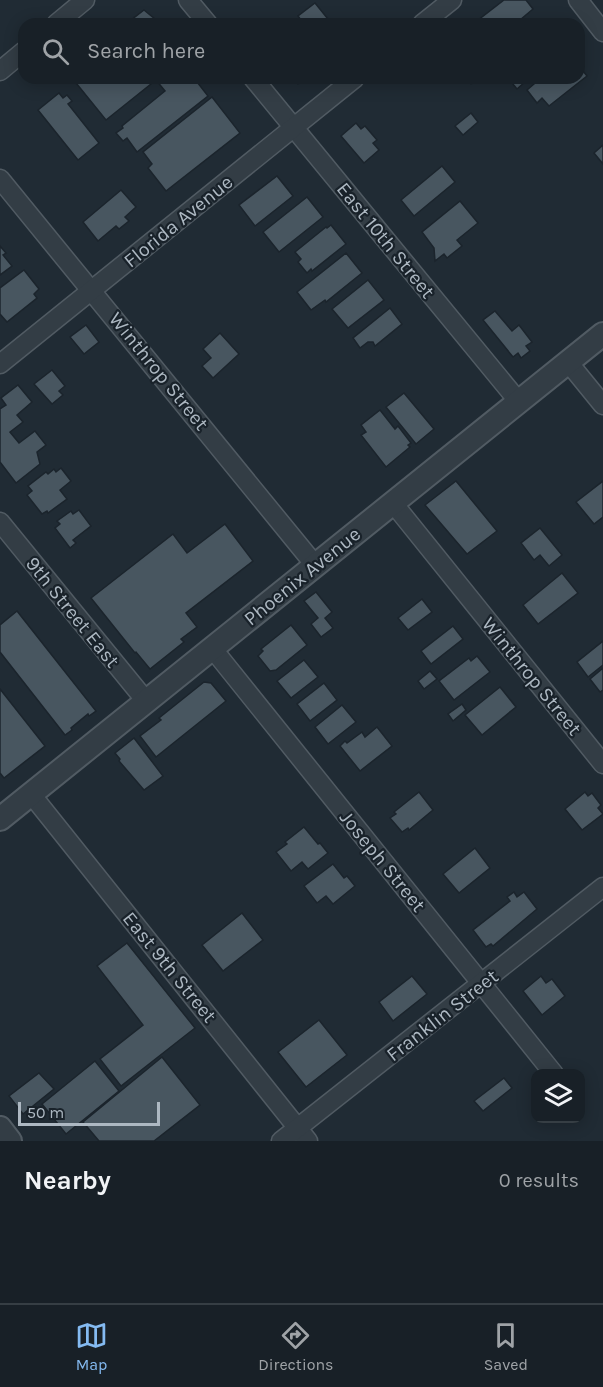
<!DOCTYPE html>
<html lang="en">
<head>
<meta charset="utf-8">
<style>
  :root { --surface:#182027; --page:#252d33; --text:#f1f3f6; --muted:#9fa3a7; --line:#363e44; --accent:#84baf1 }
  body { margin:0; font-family:Karla,sans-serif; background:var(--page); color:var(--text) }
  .controls { position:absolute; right:18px; bottom:18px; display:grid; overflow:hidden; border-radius:12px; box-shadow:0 3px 15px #0003 }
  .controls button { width:54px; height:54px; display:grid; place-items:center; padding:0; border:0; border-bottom:2px solid var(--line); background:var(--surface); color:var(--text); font:30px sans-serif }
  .scale { position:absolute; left:18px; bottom:15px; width:142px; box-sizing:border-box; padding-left:6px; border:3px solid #adb8c2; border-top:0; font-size:16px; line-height:21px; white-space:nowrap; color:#adb8c2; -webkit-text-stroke:4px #19222a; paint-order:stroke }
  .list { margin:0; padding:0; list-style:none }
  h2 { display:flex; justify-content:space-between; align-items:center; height:78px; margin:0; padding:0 24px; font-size:26px }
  h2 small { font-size:20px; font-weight:400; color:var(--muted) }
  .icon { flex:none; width:33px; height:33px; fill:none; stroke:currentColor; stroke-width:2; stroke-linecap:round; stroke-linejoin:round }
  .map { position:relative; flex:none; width:603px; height:1141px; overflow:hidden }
  .search { position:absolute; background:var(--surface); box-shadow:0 3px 15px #0003; left:18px; right:18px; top:18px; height:66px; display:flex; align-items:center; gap:15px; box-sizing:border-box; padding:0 21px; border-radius:18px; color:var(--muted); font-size:22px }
  .sheet { height:162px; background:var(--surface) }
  nav { display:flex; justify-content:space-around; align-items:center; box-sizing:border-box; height:84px; border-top:2px solid var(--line); background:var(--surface); font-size:16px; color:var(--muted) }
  nav a { display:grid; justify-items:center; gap:3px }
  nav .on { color:var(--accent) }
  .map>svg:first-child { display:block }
  .building { fill:#485660; stroke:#1b242c; stroke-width:1.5 }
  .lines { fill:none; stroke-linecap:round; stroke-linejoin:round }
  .minor-casing { stroke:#515b63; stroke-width:21 }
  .tertiary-casing { stroke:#515b63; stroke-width:26 }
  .minor { stroke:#333d45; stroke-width:18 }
  .tertiary { stroke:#333d45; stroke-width:22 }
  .labels { text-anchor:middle; stroke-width:4.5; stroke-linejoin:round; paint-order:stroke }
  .street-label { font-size:20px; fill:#adb8c2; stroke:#19222a }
</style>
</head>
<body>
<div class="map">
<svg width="603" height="1141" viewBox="0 0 603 1141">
  <rect width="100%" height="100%" fill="#202b34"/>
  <g class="building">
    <path d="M504 0H526L533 9 520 20 521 24H473Z"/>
    <path d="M315 3 332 24H304L298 16Z"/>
    <path d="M144 10 161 24H126Z"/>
    <path d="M579 66 587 76 549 106 542 98 537 103 527 90 541 78H579Z"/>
    <path d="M72 78H194L208 96 137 152 127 138 123 141 116 133 123 128 122 126 165 91 156 80 106 120Z"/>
    <path d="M293 78H306L298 84Z"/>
    <path d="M467 78H479L471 84Z"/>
    <path d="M508 78H533V79L528 83 526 81 517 89Z"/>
    <path d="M59 93 63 98 67 95 72 101 68 104 99 143 78 160 38 110Z"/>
    <path d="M212 97 240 133 166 191 148 168 152 164 143 152Z"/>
    <path d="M471 113 478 122 463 135 455 126Z"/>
    <path d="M356 123 361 129 365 126 377 140 373 143 379 150 364 163 341 136Z"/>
    <path d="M603 145V164L594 153Z"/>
    <path d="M442 166 455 182 414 216 401 200Z"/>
    <path d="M277 176 293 196 255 226 239 205Z"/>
    <path d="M121 190 136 207 125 217 129 221 119 229 116 226 98 241 83 222Z"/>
    <path d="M307 197 323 217 279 252 263 232Z"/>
    <path d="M460 201 478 223 457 240 462 246 447 258 444 254 435 261 434 248 422 232Z"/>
    <path d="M331 225 346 244 312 271 311 269 307 273 298 262 301 259 295 252 326 227 327 228Z"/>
    <path d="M0 246 6 253 3 255 12 266 0 275Z"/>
    <path d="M346 253 362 273 326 302 325 300 311 310 297 292Z"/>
    <path d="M24 270 39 289 34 294 37 298 7 322 0 314V288Z"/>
    <path d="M368 280 384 300 348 328 332 309Z"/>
    <path d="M390 308 402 324 375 346 373 342H368L360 348 353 338Z"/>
    <path d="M495 311 512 331 519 325 532 342 526 346 530 351 521 358 518 353 513 357 483 320Z"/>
    <path d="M86 325 99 342 84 354 70 337Z"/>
    <path d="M220 333 239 354 213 378 202 366 211 358 203 349Z"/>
    <path d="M52 370 65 386 59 391 63 395 52 404 34 384Z"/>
    <path d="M18 385 32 402 17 415 23 422 10 432 19 443 35 431 46 445 37 452 40 464 16 483 0 462V409L6 405 1 398Z"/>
    <path d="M404 393 434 429 416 444 386 407Z"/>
    <path d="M380 410 395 429 398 426 411 443 408 445 410 447 386 467 361 435 366 432 361 425Z"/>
    <path d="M61 468 71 481 60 490 67 499 48 513 47 511 42 514 27 495 32 491 28 486 46 472 48 474 54 469 56 472Z"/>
    <path d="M456 481 497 531 467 554 425 505Z"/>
    <path d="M603 481V517L594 524 576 502Z"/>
    <path d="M79 510 91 526 73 540 76 543 70 548 55 528 60 524 57 521 71 511 73 514Z"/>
    <path d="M225 524 253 561 186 613 197 627 181 639 184 642 150 669 136 652 135 653 91 598 173 534 187 553Z"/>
    <path d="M540 528 562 555 549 566 540 555 534 560 521 543Z"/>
    <path d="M562 573 578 593 538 624 523 605Z"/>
    <path d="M316 592 332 612 325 618 333 628 321 637 311 624 318 618 304 601Z"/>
    <path d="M422 599 432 612 408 630 398 618Z"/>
    <path d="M17 611 96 711 89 716 88 714 71 728 72 730 65 735 0 652V625Z"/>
    <path d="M291 625 307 645 276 670 270 671 258 656 263 651 261 649Z"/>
    <path d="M453 626 463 639 431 664 421 651Z"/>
    <path d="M603 641V665L588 677 577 662Z"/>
    <path d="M477 656 490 672 454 700 439 681 469 658 471 661Z"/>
    <path d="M304 660 318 677 291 698 277 681Z"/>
    <path d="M603 668V690L600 692 590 679Z"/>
    <path d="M430 671 437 679 424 689 418 681Z"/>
    <path d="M204 682 211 683 226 701 156 757 140 736 161 720 159 718Z"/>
    <path d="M324 683 337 700 310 721 297 704Z"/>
    <path d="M500 687 516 707 482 735 465 715Z"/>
    <path d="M0 689 45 746 4 778 0 773Z"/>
    <path d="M462 704 466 710 453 721 448 714Z"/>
    <path d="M342 705 356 722 328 744 315 727Z"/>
    <path d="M377 727 392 746 360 771 340 746 345 741 347 743 362 732 365 737Z"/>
    <path d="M134 738 163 776 144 790 119 761 120 759 115 753Z"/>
    <path d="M419 792 433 810 409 830 408 828 402 832 390 818 396 814 394 812Z"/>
    <path d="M585 792 588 796 592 793 601 805 598 808 603 814 582 830 565 809Z"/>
    <path d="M304 827 318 844 320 843 328 853 308 869 302 862 291 871 276 852 287 844 285 842Z"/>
    <path d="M475 848 490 868 459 893 443 874Z"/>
    <path d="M333 864 344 878 347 876 355 886 333 904 326 896 317 903 304 886Z"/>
    <path d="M514 892 517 897 524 892 537 909 493 946 491 944 486 947 473 930 510 901 507 897Z"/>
    <path d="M242 913 263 940 223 971 202 945Z"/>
    <path d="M127 943 195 1028 121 1086 100 1059 143 1025 97 966Z"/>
    <path d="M412 976 427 994 393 1021 379 1002Z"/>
    <path d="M541 976 546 983 552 979 565 996 542 1015 523 991Z"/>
    <path d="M319 1020 347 1055 306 1087 278 1052Z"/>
    <path d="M162 1057 200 1105 154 1141H99L83 1122Z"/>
    <path d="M95 1061 119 1091 66 1134 42 1104Z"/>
    <path d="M39 1073 54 1089 23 1114 9 1096Z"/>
    <path d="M504 1078 512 1088 483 1111 474 1101Z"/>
  </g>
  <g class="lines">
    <defs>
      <g id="minor">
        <path d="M188 0 208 24"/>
        <path d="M578 0 603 32"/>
        <path d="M56 24 85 0"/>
        <path d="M422 24 452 0"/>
        <path d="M0 71 24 51"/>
        <path d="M253 78 519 402"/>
        <path d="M0 179 315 565"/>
        <path d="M568 362 603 405"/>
        <path d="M0 364 355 78"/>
        <path d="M393 503 603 764"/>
        <path d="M0 522 146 701"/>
        <path d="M212 648 554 1074"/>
        <path d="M31 794 308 1141"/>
        <path d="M281 1141 603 887"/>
      </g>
      <g id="tertiary">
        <path d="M0 819 603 334"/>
        <path d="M0 1128 10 1141"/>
      </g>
    </defs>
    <use href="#minor" class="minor-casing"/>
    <use href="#tertiary" class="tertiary-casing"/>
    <use href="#minor" class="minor"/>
    <use href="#tertiary" class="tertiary"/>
  </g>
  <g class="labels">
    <g class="street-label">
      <text transform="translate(178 221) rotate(-39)" y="7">Florida Avenue</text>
      <text transform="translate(386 240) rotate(51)" y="7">East 10th Street</text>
      <text transform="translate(159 371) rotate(51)" y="7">Winthrop Street</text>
      <text transform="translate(302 576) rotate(-39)" y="7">Phoenix Avenue</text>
      <text transform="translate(73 612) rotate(51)" y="7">9th Street East</text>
      <text transform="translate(532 676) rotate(51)" y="7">Winthrop Street</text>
      <text transform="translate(383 861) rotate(51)" y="7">Joseph Street</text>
      <text transform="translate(170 967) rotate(51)" y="7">East 9th Street</text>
      <text transform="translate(442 1015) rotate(-38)" y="7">Franklin Street</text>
    </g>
  </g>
</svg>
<div class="controls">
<button><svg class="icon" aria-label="layers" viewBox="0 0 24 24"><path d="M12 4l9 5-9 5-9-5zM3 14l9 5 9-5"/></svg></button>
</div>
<div class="scale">50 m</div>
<div class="search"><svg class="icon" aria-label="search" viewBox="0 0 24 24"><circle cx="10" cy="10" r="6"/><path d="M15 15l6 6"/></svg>Search here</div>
</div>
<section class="sheet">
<h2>Nearby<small>0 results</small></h2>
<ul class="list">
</ul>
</section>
<nav>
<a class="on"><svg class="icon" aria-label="map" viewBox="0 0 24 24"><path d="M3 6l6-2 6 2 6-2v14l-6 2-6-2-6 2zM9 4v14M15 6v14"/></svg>Map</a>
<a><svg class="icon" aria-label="directions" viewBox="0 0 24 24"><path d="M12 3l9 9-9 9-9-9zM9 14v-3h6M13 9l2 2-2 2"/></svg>Directions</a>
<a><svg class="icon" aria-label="saved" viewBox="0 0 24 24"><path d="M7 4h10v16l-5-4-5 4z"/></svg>Saved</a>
</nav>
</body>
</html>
